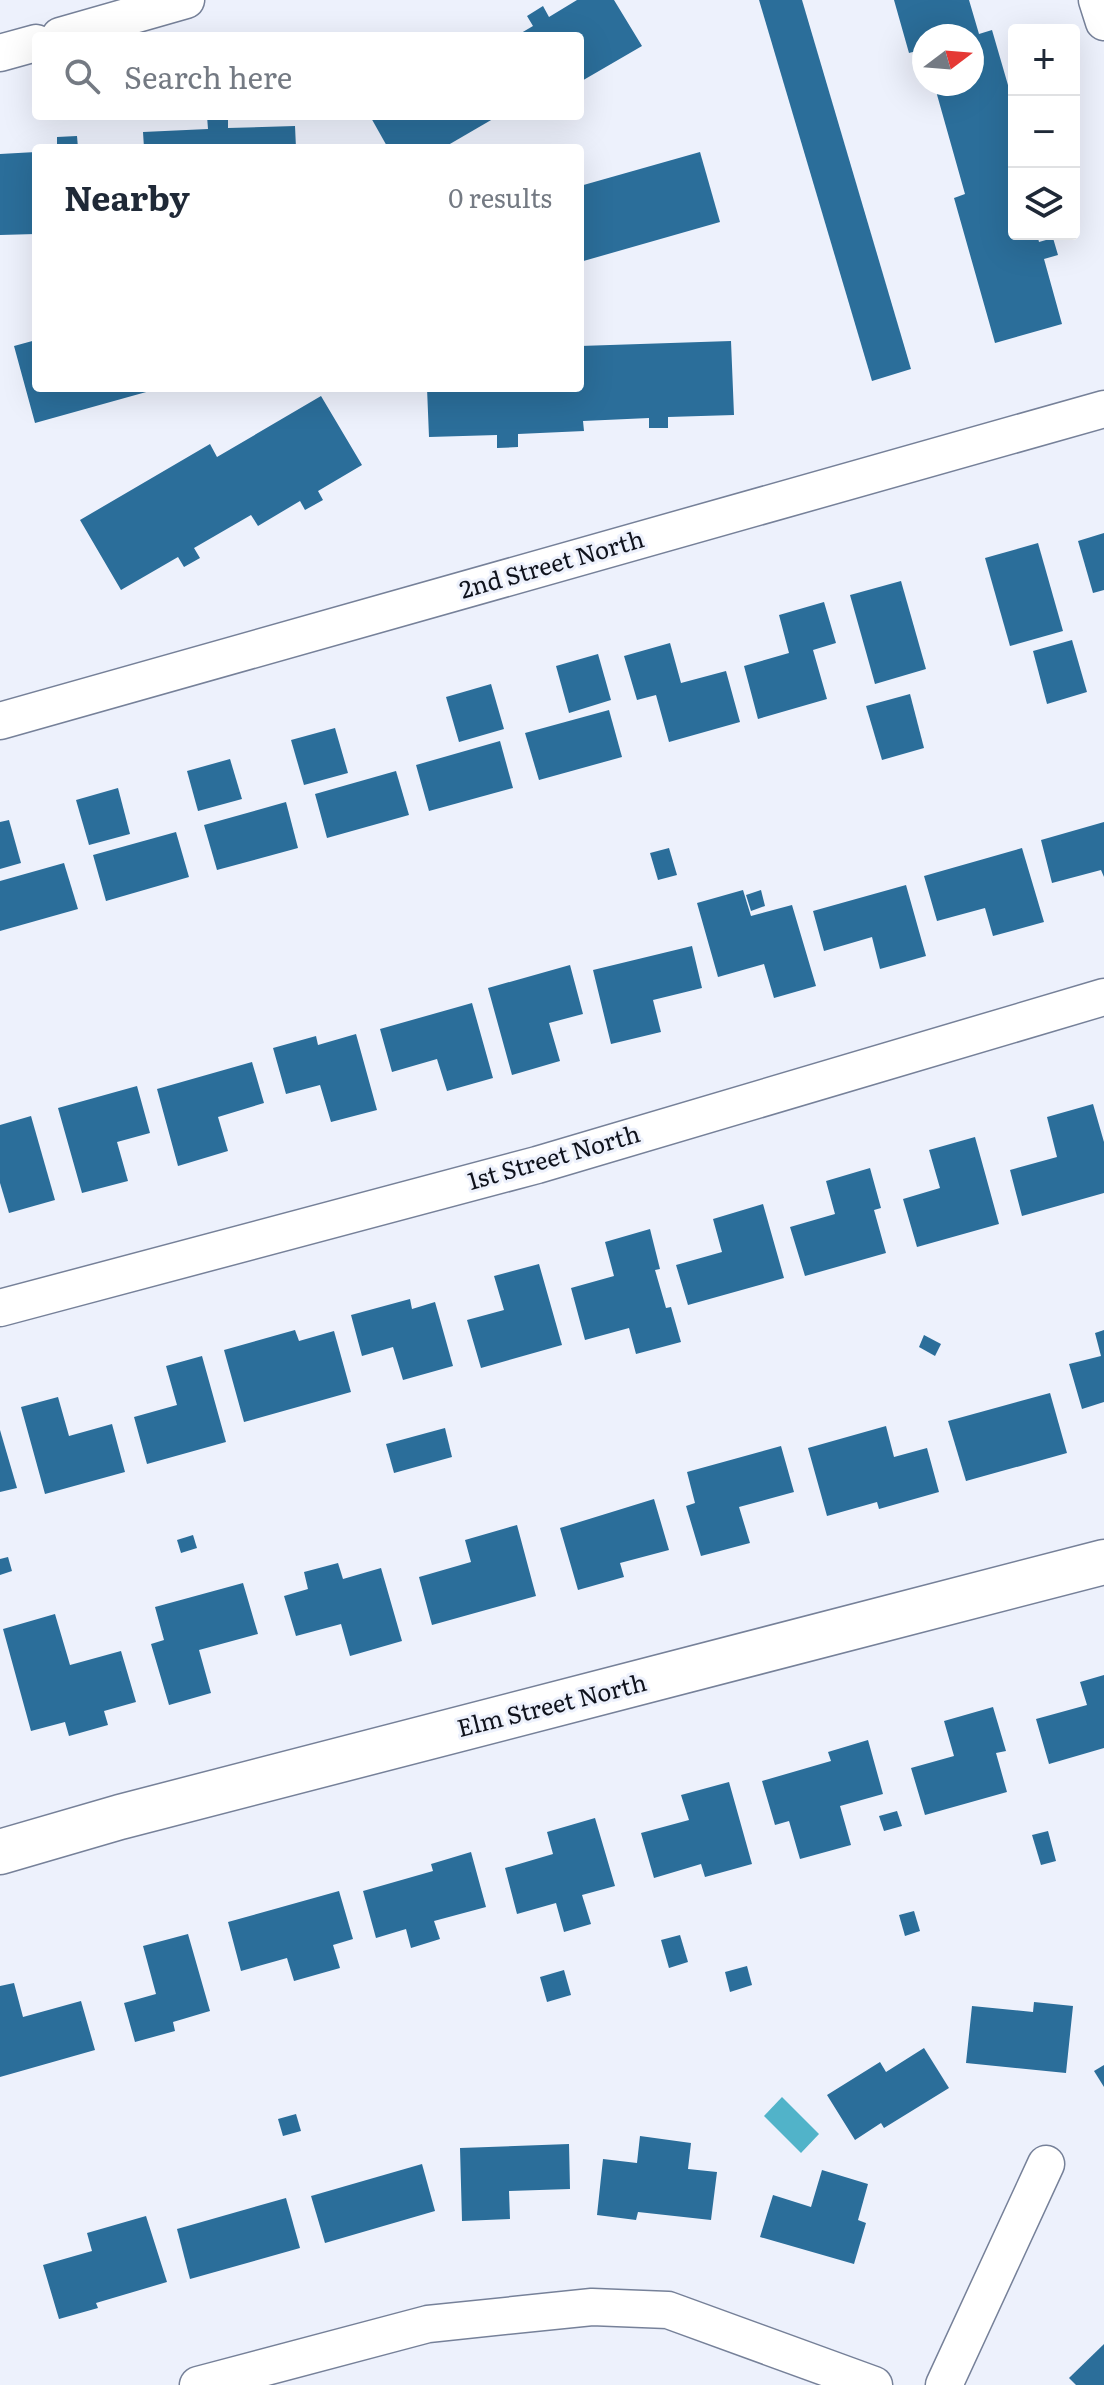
<!DOCTYPE html>
<html lang="en">
<head>
<meta charset="utf-8">
<style>
  :root { --surface:#fff; --page:#f6f6f7; --text:#1f2937; --muted:#747a83; --line:#e0e1e3 }
  body { margin:0; font-family:Literata,serif; background:var(--page); color:var(--text) }
  .controls { position:absolute; right:24px; top:24px; display:grid; overflow:hidden; border-radius:8px; box-shadow:0 8px 32px #0002 }
  .controls button { width:72px; height:72px; display:grid; place-items:center; padding:0; border:0; border-bottom:2px solid var(--line); background:var(--surface); color:var(--text); font:40px sans-serif }
  .compass { position:absolute; left:912px; top:24px; width:72px; height:72px; border-radius:50%; background:var(--surface); box-shadow:0 8px 32px #0002; rotate:74deg }
  .list { margin:0; padding:0; list-style:none }
  h2 { display:flex; justify-content:space-between; align-items:center; height:104px; margin:0; padding:0 32px; font-size:34px }
  h2 small { font-size:26px; font-weight:400; color:var(--muted) }
  .icon { flex:none; width:44px; height:44px; fill:none; stroke:currentColor; stroke-width:2; stroke-linecap:round; stroke-linejoin:round }
  .map { position:relative; flex:none; width:1104px; height:2385px; overflow:hidden }
  .search { position:absolute; background:var(--surface); box-shadow:0 8px 32px #0002; left:32px; top:32px; width:552px; height:88px; display:flex; align-items:center; gap:20px; box-sizing:border-box; padding:0 28px; border-radius:8px; color:var(--muted); font-size:30px }
  .panel { position:absolute; background:var(--surface); box-shadow:0 8px 32px #0002; left:32px; top:144px; width:552px; height:248px; border-radius:8px }
  .map>svg:first-child { display:block }
  .water { fill:#51b3c9 }
  .building { fill:#2b6e9a }
  .lines { fill:none; stroke-linecap:round; stroke-linejoin:round }
  .minor-casing { stroke:#768199; stroke-width:39 }
  .tertiary-casing { stroke:#768199; stroke-width:47 }
  .minor { stroke:#fff; stroke-width:36 }
  .tertiary { stroke:#fff; stroke-width:44 }
  .labels { text-anchor:middle; stroke-width:6; stroke-linejoin:round; paint-order:stroke }
  .street-label { font-size:24px; fill:#0f121c; stroke:#edf1fc }
</style>
</head>
<body>
<div class="map">
<svg width="1104" height="2385" viewBox="0 0 1104 2385">
  <rect width="100%" height="100%" fill="#edf1fc"/>
  <path class="water" d="M782 2097 819 2134 801 2153 764 2116Z"/>
  <g class="building">
    <path d="M577 0H614L642 46 580 82V36H516L533 26 527 16 543 6 549 17Z"/>
    <path d="M759 0H802L911 369 872 381Z"/>
    <path d="M894 0H969L979 34 992 30 1010 92 1014 91V234H1037L1039 242 1053 238 1058 255 1044 259 1062 324 995 343 954 198 965 194 934 84H972V36H924V49L909 53Z"/>
    <path d="M207 116H228V128L295 126 296 148H144L143 132 208 129Z"/>
    <path d="M370 116H498L443 148H388Z"/>
    <path d="M77 136 78 148H57V137Z"/>
    <path d="M36 152V234L0 235V154Z"/>
    <path d="M700 152 720 222 580 262V186Z"/>
    <path d="M36 340V388L157 389 35 423 14 346Z"/>
    <path d="M731 341 734 415 668 417V428H649V418L583 421 584 431 518 434V447L497 448V435L429 437 427 388H580V346Z"/>
    <path d="M321 396 362 465 318 491 323 500 305 510 300 501 258 526 251 515 194 548 200 558 184 567 178 557 121 590 80 520 210 444 217 457Z"/>
    <path d="M1104 533V590L1093 593 1078 541Z"/>
    <path d="M1038 543 1063 631 1010 646 985 558Z"/>
    <path d="M901 581 926 669 875 684 850 595Z"/>
    <path d="M824 602 836 643 813 650 827 699 758 719 744 666 789 653 779 615Z"/>
    <path d="M1072 640 1087 692 1047 704 1033 651Z"/>
    <path d="M670 643 681 683 726 671 740 722 669 742 656 695 637 700 624 656Z"/>
    <path d="M598 654 611 700 569 713 556 666Z"/>
    <path d="M491 684 504 729 459 742 446 697Z"/>
    <path d="M910 694 924 748 882 760 866 706Z"/>
    <path d="M609 710 622 757 539 780 525 733Z"/>
    <path d="M335 728 348 773 304 785 291 740Z"/>
    <path d="M500 741 513 788 429 811 416 765Z"/>
    <path d="M230 759 242 799 198 811 187 771Z"/>
    <path d="M396 771 409 815 327 838 315 794Z"/>
    <path d="M118 788 130 834 89 845 76 800Z"/>
    <path d="M286 802 298 848 217 870 204 825Z"/>
    <path d="M9 820 21 863 0 869V822Z"/>
    <path d="M1104 822V877L1101 870 1052 883 1041 840Z"/>
    <path d="M176 832 189 877 106 901 93 855Z"/>
    <path d="M669 848 677 875 658 880 650 853Z"/>
    <path d="M1022 848 1044 922 993 936 985 908 937 921 924 876Z"/>
    <path d="M64 863 78 909 0 931V881Z"/>
    <path d="M906 885 926 956 880 969 872 937 824 951 813 911Z"/>
    <path d="M743 890 751 916 792 905 816 986 774 998 764 964 718 977 697 903Z"/>
    <path d="M761 890 765 906 751 911 746 895Z"/>
    <path d="M692 946 702 988 653 1000 661 1032 611 1044 593 970Z"/>
    <path d="M570 965 583 1014 549 1023 560 1061 512 1075 488 988Z"/>
    <path d="M472 1003 493 1078 447 1091 437 1059 392 1072 380 1029Z"/>
    <path d="M356 1034 377 1110 331 1122 320 1085 286 1094 273 1048 316 1036 318 1045Z"/>
    <path d="M252 1062 264 1103 218 1117 228 1151 178 1166 157 1089Z"/>
    <path d="M137 1086 150 1133 117 1142 128 1181 82 1193 58 1108Z"/>
    <path d="M1093 1104 1104 1142V1193L1022 1216 1010 1170 1057 1157 1047 1117Z"/>
    <path d="M31 1116 55 1200 9 1213 0 1183V1125Z"/>
    <path d="M975 1137 999 1224 917 1247 903 1199 940 1188 929 1150Z"/>
    <path d="M870 1168 881 1208 874 1210 886 1253 805 1276 790 1227 835 1214 826 1181Z"/>
    <path d="M763 1204 784 1278 688 1305 676 1265 722 1252 713 1219Z"/>
    <path d="M650 1229 660 1269 655 1270 666 1308 671 1307 681 1342 636 1354 629 1328 585 1340 571 1288 614 1276 605 1242Z"/>
    <path d="M539 1264 562 1345 481 1368 467 1320 504 1310 494 1276Z"/>
    <path d="M410 1299 412 1309 435 1302 453 1366 403 1380 393 1347 362 1356 351 1315Z"/>
    <path d="M295 1330 299 1341 334 1331 351 1392 244 1422 224 1350Z"/>
    <path d="M1104 1330V1402L1082 1409 1069 1364 1101 1356 1095 1333Z"/>
    <path d="M924 1335 941 1344 935 1356 919 1347Z"/>
    <path d="M202 1356 226 1442 147 1464 134 1417 177 1405 166 1366Z"/>
    <path d="M1050 1393 1067 1453 966 1481 948 1421Z"/>
    <path d="M58 1397 69 1436 112 1424 125 1472 45 1494 21 1407Z"/>
    <path d="M886 1426 894 1457 927 1448 939 1492 879 1509 877 1502 827 1516 808 1448Z"/>
    <path d="M445 1428 452 1457 394 1473 386 1444Z"/>
    <path d="M0 1430 17 1488 0 1492Z"/>
    <path d="M781 1446 794 1492 739 1507 750 1543 701 1556 686 1506 695 1503 687 1472Z"/>
    <path d="M654 1499 669 1550 620 1563 624 1577 578 1590 560 1528Z"/>
    <path d="M517 1525 536 1596 432 1625 419 1577 471 1562 465 1540Z"/>
    <path d="M193 1535 197 1548 181 1553 177 1540Z"/>
    <path d="M8 1557 12 1571 0 1575V1559Z"/>
    <path d="M338 1563 343 1579 381 1568 402 1641 350 1656 341 1624 296 1636 284 1596 308 1589 304 1572Z"/>
    <path d="M243 1583 258 1634 199 1650 211 1693 169 1705 151 1644 164 1640 155 1607Z"/>
    <path d="M55 1614 70 1665 121 1651 136 1702 104 1711 108 1725 69 1736 65 1722 31 1731 3 1629Z"/>
    <path d="M1104 1675V1748L1049 1764 1036 1719 1087 1705 1080 1682Z"/>
    <path d="M993 1707 1006 1751 996 1753 1007 1792 925 1815 911 1768 954 1756 944 1721Z"/>
    <path d="M868 1740 883 1794 840 1806 851 1845 800 1859 789 1821 775 1825 762 1781 831 1761 828 1752Z"/>
    <path d="M729 1782 752 1864 705 1877 701 1864 654 1878 641 1833 689 1820 681 1795Z"/>
    <path d="M897 1811 902 1826 884 1831 879 1816Z"/>
    <path d="M595 1818 615 1886 582 1895 591 1924 564 1932 556 1903 517 1914 505 1868 553 1854 547 1832Z"/>
    <path d="M1048 1831 1056 1861 1041 1865 1032 1835Z"/>
    <path d="M471 1852 486 1907 434 1921 440 1939 411 1948 406 1929 376 1938 363 1891 433 1871 431 1864Z"/>
    <path d="M339 1891 353 1939 333 1945 340 1968 294 1981 287 1958 241 1971 228 1922Z"/>
    <path d="M914 1911 920 1931 905 1936 899 1915Z"/>
    <path d="M188 1934 210 2011 173 2022 175 2031 135 2042 124 2003 156 1994 143 1946Z"/>
    <path d="M680 1935 688 1962 669 1968 661 1940Z"/>
    <path d="M747 1966 752 1985 730 1992 725 1972Z"/>
    <path d="M564 1970 571 1995 547 2002 540 1977Z"/>
    <path d="M14 1983 23 2017 81 2001 95 2050 0 2077V1986Z"/>
    <path d="M1034 2002 1073 2006 1066 2073 966 2063 972 2006 1033 2012Z"/>
    <path d="M924 2048 949 2088 884 2128 881 2123 855 2140 827 2095 880 2062 886 2072Z"/>
    <path d="M1104 2065V2087L1094 2071Z"/>
    <path d="M296 2114 301 2131 283 2136 278 2119Z"/>
    <path d="M640 2136 691 2143 688 2169 717 2172 711 2220 638 2212 636 2220 597 2215 603 2159 637 2163Z"/>
    <path d="M569 2144 570 2189 509 2191 510 2219 462 2221 460 2148Z"/>
    <path d="M422 2164 435 2211 325 2243 311 2196Z"/>
    <path d="M822 2170 868 2184 858 2220 866 2223 854 2264 760 2237 773 2195 811 2207Z"/>
    <path d="M286 2198 300 2248 190 2279 177 2229Z"/>
    <path d="M146 2216 167 2282 96 2303 98 2308 59 2319 43 2265 92 2251 87 2233Z"/>
    <path d="M1104 2344V2385H1076L1069 2378Z"/>
  </g>
  <g class="lines">
    <defs>
      <g id="minor">
        <path d="M1097 0 1104 22"/>
        <path d="M60 36 186 0"/>
        <path d="M0 53 36 43"/>
        <path d="M0 721 1104 409"/>
        <path d="M0 1308 537 1165 1104 997"/>
        <path d="M198 2385 428 2324 592 2307 668 2310 874 2385"/>
        <path d="M944 2385 1046 2164"/>
      </g>
      <path id="tertiary" d="M0 1852 120 1817 1104 1562"/>
    </defs>
    <use href="#minor" class="minor-casing"/>
    <use href="#tertiary" class="tertiary-casing"/>
    <use href="#minor" class="minor"/>
    <use href="#tertiary" class="tertiary"/>
  </g>
  <g class="labels">
    <g class="street-label">
      <text transform="translate(552 565) rotate(-16)" y="8">2nd Street North</text>
      <text transform="translate(554 1158) rotate(-16)" y="8">1st Street North</text>
      <text transform="translate(552 1706) rotate(-14)" y="8">Elm Street North</text>
    </g>
  </g>
</svg>
<div class="controls">
<button>+</button>
<button>−</button>
<button><svg class="icon" aria-label="layers" viewBox="0 0 24 24"><path d="M12 4l9 5-9 5-9-5zM3 14l9 5 9-5"/></svg></button>
</div>
<svg class="compass" viewBox="-18 -18 36 36"><path d="M0-13l5 13h-10z" fill="#e53935"/><path d="M0 13l5-13h-10z" fill="#747a83"/></svg>
<div class="search"><svg class="icon" aria-label="search" viewBox="0 0 24 24"><circle cx="10" cy="10" r="6"/><path d="M15 15l6 6"/></svg>Search here</div>
<section class="panel">
<h2>Nearby<small>0 results</small></h2>
<ul class="list">
</ul>
</section>
</div>
</body>
</html>
